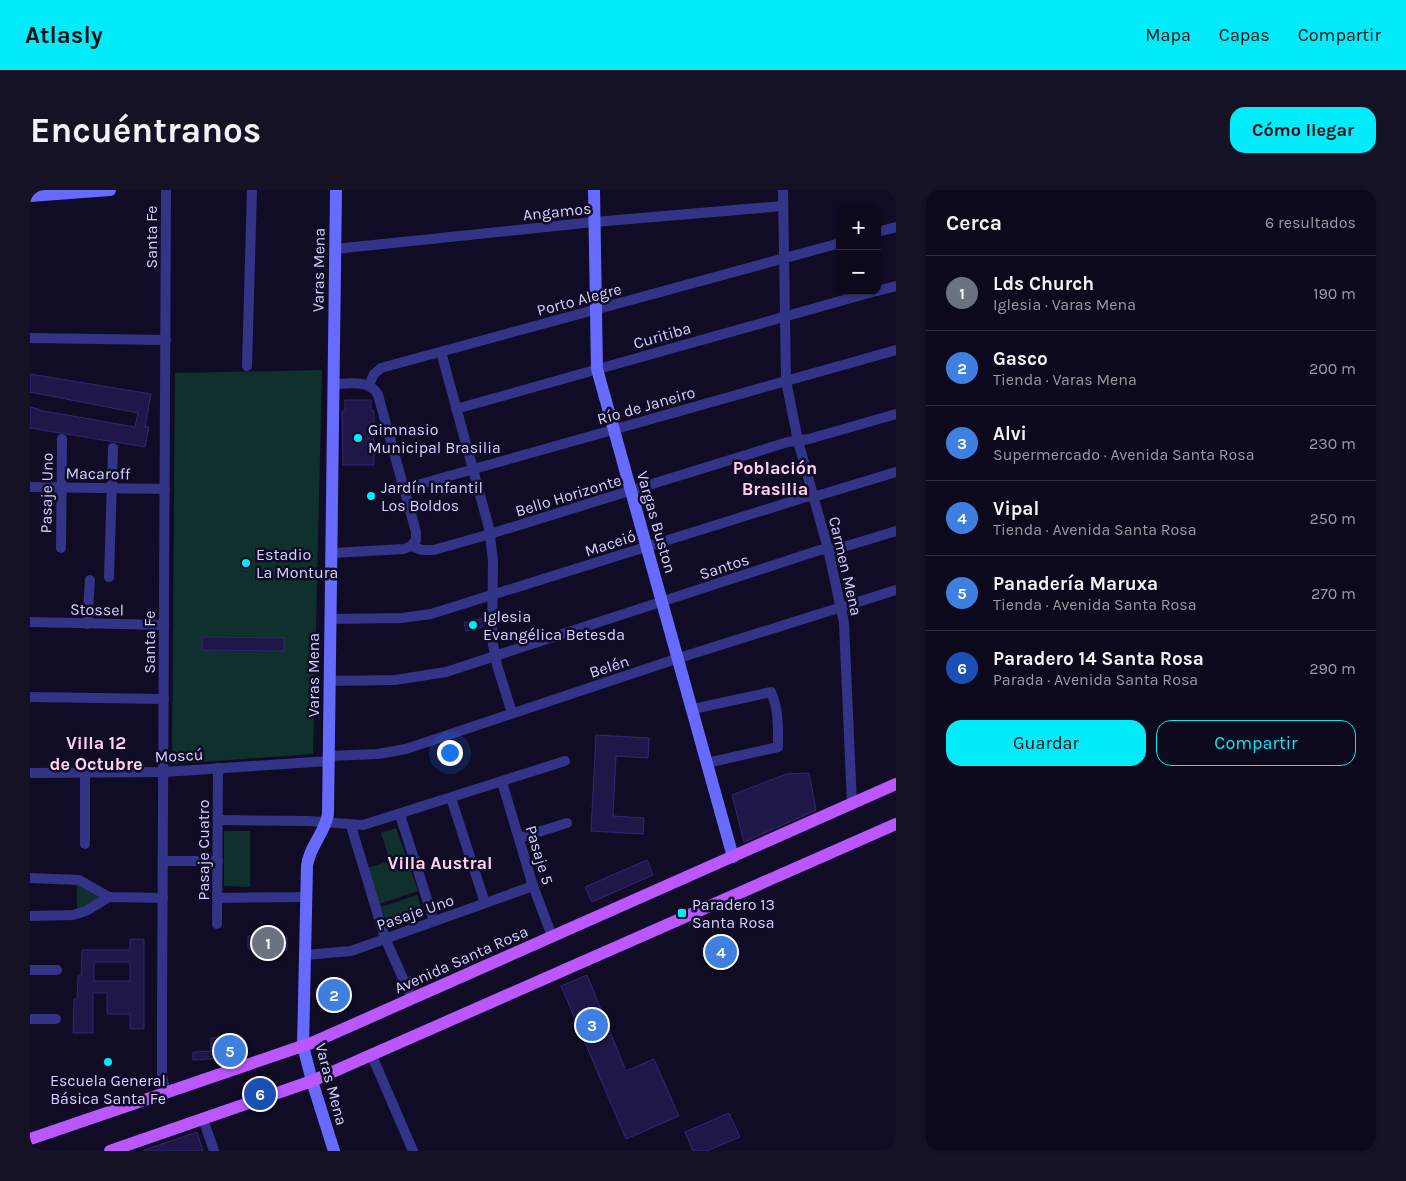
<!DOCTYPE html>
<html lang="es">
<head>
<meta charset="utf-8">
<style>
  :root { --surface:#0c091c; --page:#151225; --text:#f1f3f6; --muted:#9a9aa3; --line:#2c2a3b; --accent:#00ecfb }
  body { margin:0; font-family:Karla,sans-serif; background:var(--page); color:var(--text) }
  .controls { position:absolute; right:15px; top:15px; display:grid; overflow:hidden; border-radius:10px; box-shadow:0 1px 4px #0004 }
  .controls button { width:45px; height:45px; display:grid; place-items:center; padding:0; border:0; border-bottom:1px solid var(--line); background:var(--surface); color:var(--text); font:25px sans-serif }
  .you { position:absolute; left:419px; top:562px; width:18px; height:18px; margin:-12px; border:4px solid #fff; border-radius:50%; background:#1a73e8; box-shadow:0 0 0 8px #1a73e833 }
  .badge { display:grid; place-items:center; width:32px; height:32px; border-radius:50%; background:var(--accent); color:#fff; font-size:16px; font-weight:700 }
  .pin { position:absolute; translate:-50% -50%; border:2px solid #fff; box-shadow:0 1px 5px #0006 }
  .list { margin:0; padding:0; list-style:none }
  h2 { display:flex; justify-content:space-between; align-items:center; height:65px; margin:0; padding:0 20px; font-size:21px }
  h2 small { font-size:16px; font-weight:400; color:var(--muted) }
  .list li { display:grid; grid-template-columns:32px 1fr auto; gap:15px; align-items:center; box-sizing:border-box; height:75px; padding:0 20px; border-top:1px solid var(--line) }
  .list b { display:block; font-size:19px; white-space:nowrap }
  .list p { margin:0; font-size:16px; white-space:nowrap; color:var(--muted) }
  .list em { font-size:16px; font-style:normal; color:var(--muted) }
  .actions { display:flex; gap:10px; padding:15px 20px }
  .actions a { flex:1; padding:11px 0; border:1px solid var(--accent); border-radius:15px; text-align:center; font-size:18px; color:var(--accent) }
  .actions .main { background:var(--accent); color:#111 }
  .map { position:relative; flex:none; width:866px; height:961px; overflow:hidden; border-radius:15px }
  header { display:flex; align-items:center; gap:30px; box-sizing:border-box; height:70px; padding:0 25px; background:var(--accent); color:#111 }
  header strong { font-size:24px }
  nav { display:flex; gap:28px; margin-inline-start:auto; font-size:18px }
  .intro { display:flex; align-items:center; justify-content:space-between; box-sizing:border-box; height:120px; padding:0 30px }
  h1 { margin:0; font-size:35px }
  .button { padding:12px 22px; border-radius:15px; background:var(--accent); color:#111; font-size:18px; font-weight:700 }
  main { display:flex; gap:30px; padding:0 30px }
  aside { flex:1; background:var(--surface); border-radius:15px; box-shadow:0 1px 4px #0004 }
  .map>svg:first-child { display:block }
  .green { fill:#0f302d }
  .building { fill:#1f1748; stroke:#332776; fill-rule:evenodd }
  .lines { fill:none; stroke-linecap:round; stroke-linejoin:round }
  .street { stroke:#338; stroke-width:10 }
  .secondary { stroke:#676aff; stroke-width:12 }
  .primary { stroke:#ba57ff; stroke-width:12 }
  .poi-dot { fill:#00ecfb; stroke:#100c25; stroke-width:2 }
  .labels { text-anchor:middle; stroke-width:5; stroke-linejoin:round; paint-order:stroke }
  .street-label { font-size:16px; fill:#d4d0ff; stroke:#100c25 }
  .poi-label { font-size:16px; fill:#d4d0ff; stroke:#100c25; text-anchor:start }
  .neighbourhood-label { font-size:18px; font-weight:bold; fill:#ffd2f1; stroke:#100c25 }
</style>
</head>
<body>
<header>
<strong>Atlasly</strong>
<nav><a>Mapa</a><a>Capas</a><a>Compartir</a></nav>
</header>
<div class="intro"><h1>Encuéntranos</h1><a class="button">Cómo llegar</a></div>
<main>
<div class="map">
<svg width="866" height="961" viewBox="0 0 866 961">
  <rect width="100%" height="100%" fill="#100c25"/>
  <g class="green">
    <path d="M292 180 283 564 142 574 145 183Z"/>
    <path d="M366 638 388 701 349 714 337 678 360 671 351 643Z"/>
    <path d="M194 641H220V697L194 696Z"/>
    <path d="M47 694 68 706 67 710 47 720Z"/>
    <path d="M387 705 394 724 358 737 351 717Z"/>
  </g>
  <g class="building">
    <path d="M0 184 121 204 115 237H119L115 257 0 238V217L9 219 8 220 105 237 108 223 0 202Z"/>
    <path d="M315 210H341V221H344V275H313L312 221H315Z"/>
    <path d="M451 429 453 437 436 441 434 433Z"/>
    <path d="M172 447 254 448V461L172 460Z"/>
    <path d="M566 545 619 548 618 568 586 566 583 626 614 628 613 644 561 641Z"/>
    <path d="M779 583 786 620 714 652 702 605 756 584Z"/>
    <path d="M617 670 623 685 562 712 555 697Z"/>
    <path d="M235 741H246V747H257V760L218 759V746H235Z"/>
    <path d="M701 746 710 764 680 778 672 759Z"/>
    <path d="M100 749H114V839H100V824H77V803H63V843H43L44 809H47L48 786H51L52 760H100ZM64 772H100V791H64Z"/>
    <path d="M557 785 596 881 624 869 649 926 596 949 531 796Z"/>
    <path d="M294 795 297 801 293 803 310 795 316 807 298 816 292 804 286 807V799Z"/>
    <path d="M207 847 208 867 163 870V862L181 861V848Z"/>
    <path d="M699 923 710 947 677 961H663L655 942Z"/>
    <path d="M167 942 173 961H114V960Z"/>
  </g>
  <g class="lines">
    <g class="street">
      <path d="M753 0 756 191 768 251 798 359 814 433 822 614"/>
      <path d="M847 42 866 37"/>
      <path d="M305 59 564 32 753 16"/>
      <path d="M847 101 866 96"/>
      <path d="M0 148 136 150"/>
      <path d="M411 162 459 338 463 371 462 449 467 475 482 523"/>
      <path d="M217 176 222 0"/>
      <path d="M303 194C319 194 340 189 348 205L386 342V350L381 356"/>
      <path d="M339 195 344 184 351 178 810 53"/>
      <path d="M426 219 846 101"/>
      <path d="M0 297 135 299"/>
      <path d="M373 299 866 160"/>
      <path d="M31 358 32 249"/>
      <path d="M302 363 374 359 381 356 392 360H404L460 344 758 252 779 249 866 224"/>
      <path d="M79 387 83 258"/>
      <path d="M300 429 372 428 401 424 776 307 790 305 866 282"/>
      <path d="M0 432 134 435"/>
      <path d="M57 434 60 390"/>
      <path d="M300 491 365 490 416 482 790 360 807 359 866 341"/>
      <path d="M0 507 134 509"/>
      <path d="M663 519 741 502C749 520 748 538 748 557L677 573"/>
      <path d="M299 566 348 564 376 559 649 468 866 400"/>
      <path d="M0 583 134 582 299 571"/>
      <path d="M472 592 503 696 522 746"/>
      <path d="M421 608 455 713"/>
      <path d="M370 625 404 731"/>
      <path d="M188 630 278 631 333 635 535 571"/>
      <path d="M321 636 355 748 382 809"/>
      <path d="M489 648 537 633"/>
      <path d="M55 654V583"/>
      <path d="M133 671H188"/>
      <path d="M0 688 49 690 79 707"/>
      <path d="M187 708 276 707"/>
      <path d="M0 726 43 725 56 721 79 707 133 708"/>
      <path d="M187 734 188 578"/>
      <path d="M275 765 321 761 503 696"/>
      <path d="M0 780H27"/>
      <path d="M0 829H26"/>
      <path d="M342 866 383 961"/>
      <path d="M136 904 132 885V827L136 0"/>
      <path d="M173 929 184 961"/>
    </g>
    <g class="secondary">
      <path d="M564 0 567 179 703 667"/>
      <path d="M0 6 80 0"/>
      <path d="M304 961 282 891 273 856 277 676C279 657 295 643 298 624L306 0"/>
    </g>
    <g class="primary">
      <path d="M0 949 284 852 866 594"/>
      <path d="M80 961 282 891 866 634"/>
    </g>
  </g>
  <g class="poi-dot">
    <circle cx="328" cy="248" r="5"/>
    <circle cx="341" cy="306" r="5"/>
    <circle cx="216" cy="373" r="5"/>
    <circle cx="443" cy="435" r="5"/>
    <rect x="647" y="718" width="10" height="10" rx="2.5"/>
    <circle cx="78" cy="872" r="5"/>
  </g>
  <g class="labels">
    <g class="street-label">
      <text transform="translate(527 21) rotate(-6)" y="6">Angamos</text>
      <text transform="translate(121 47) rotate(-90)" y="6">Santa Fe</text>
      <text transform="translate(288 80) rotate(-89)" y="6">Varas Mena</text>
      <text transform="translate(549 109) rotate(-15)" y="6">Porto Alegre</text>
      <text transform="translate(632 145) rotate(-16)" y="6">Curitiba</text>
      <text transform="translate(616 215) rotate(-16)" y="6">Río de Janeiro</text>
      <text transform="translate(68 283) rotate(1)" y="6">Macaroff</text>
      <text transform="translate(16 303) rotate(-89)" y="6">Pasaje Uno</text>
      <text transform="translate(538 305) rotate(-17)" y="6">Bello Horizonte</text>
      <text transform="translate(627 332) rotate(74)" y="6">Vargas Buston</text>
      <text transform="translate(580 353) rotate(-18)" y="6">Maceió</text>
      <text transform="translate(694 376) rotate(-18)" y="6">Santos</text>
      <text transform="translate(816 376) rotate(77)" y="6">Carmen Mena</text>
      <text transform="translate(67 419) rotate(1)" y="6">Stossel</text>
      <text transform="translate(119 452) rotate(-90)" y="6">Santa Fe</text>
      <text transform="translate(579 476) rotate(-18)" y="6">Belén</text>
      <text transform="translate(283 485) rotate(-90)" y="6">Varas Mena</text>
      <text transform="translate(149 565) rotate(-3)" y="6">Moscú</text>
      <text transform="translate(173 660) rotate(-90)" y="6">Pasaje Cuatro</text>
      <text transform="translate(510 665) rotate(73)" y="6">Pasaje 5</text>
      <text transform="translate(385 722) rotate(-19)" y="6">Pasaje Uno</text>
      <text transform="translate(431 769) rotate(-24)" y="6">Avenida Santa Rosa</text>
      <text transform="translate(302 894) rotate(75)" y="6">Varas Mena</text>
    </g>
    <g class="poi-label">
      <text x="338" y="245">Gimnasio<tspan x="338" dy="18">Municipal Brasilia</tspan></text>
      <text x="351" y="303">Jardín Infantil<tspan x="351" dy="18">Los Boldos</tspan></text>
      <text x="226" y="370">Estadio<tspan x="226" dy="18">La Montura</tspan></text>
      <text x="453" y="432">Iglesia<tspan x="453" dy="18">Evangélica Betesda</tspan></text>
      <text x="662" y="720">Paradero 13<tspan x="662" dy="18">Santa Rosa</tspan></text>
      <text x="78" y="896" text-anchor="middle">Escuela General<tspan x="78" dy="18">Básica Santa Fe</tspan></text>
    </g>
    <g class="neighbourhood-label">
      <text x="745" y="284">Población<tspan x="745" dy="21">Brasilia</tspan></text>
      <text x="66" y="559">Villa 12<tspan x="66" dy="21">de Octubre</tspan></text>
      <text x="410" y="679">Villa Austral</text>
    </g>
  </g>
</svg>
<div class="controls">
<button>+</button>
<button>−</button>
</div>
<div class="you"></div>
<div class="pin badge" style="left:238px;top:753px;background:#6b7280">1</div>
<div class="pin badge" style="left:304px;top:805px;background:#3f7fe0">2</div>
<div class="pin badge" style="left:562px;top:835px;background:#3f7fe0">3</div>
<div class="pin badge" style="left:691px;top:762px;background:#3f7fe0">4</div>
<div class="pin badge" style="left:200px;top:861px;background:#3f7fe0">5</div>
<div class="pin badge" style="left:230px;top:904px;background:#1a4fb4">6</div>
</div>
<aside>
<h2>Cerca<small>6 resultados</small></h2>
<ul class="list">
<li><span class="badge" style="background:#6b7280">1</span><div><b>Lds Church</b><p>Iglesia · Varas Mena</p></div><em>190 m</em></li>
<li><span class="badge" style="background:#3f7fe0">2</span><div><b>Gasco</b><p>Tienda · Varas Mena</p></div><em>200 m</em></li>
<li><span class="badge" style="background:#3f7fe0">3</span><div><b>Alvi</b><p>Supermercado · Avenida Santa Rosa</p></div><em>230 m</em></li>
<li><span class="badge" style="background:#3f7fe0">4</span><div><b>Vipal</b><p>Tienda · Avenida Santa Rosa</p></div><em>250 m</em></li>
<li><span class="badge" style="background:#3f7fe0">5</span><div><b>Panadería Maruxa</b><p>Tienda · Avenida Santa Rosa</p></div><em>270 m</em></li>
<li><span class="badge" style="background:#1a4fb4">6</span><div><b>Paradero 14 Santa Rosa</b><p>Parada · Avenida Santa Rosa</p></div><em>290 m</em></li>
</ul>
<div class="actions"><a class="main">Guardar</a><a>Compartir</a></div>
</aside>
</main>
</body>
</html>
